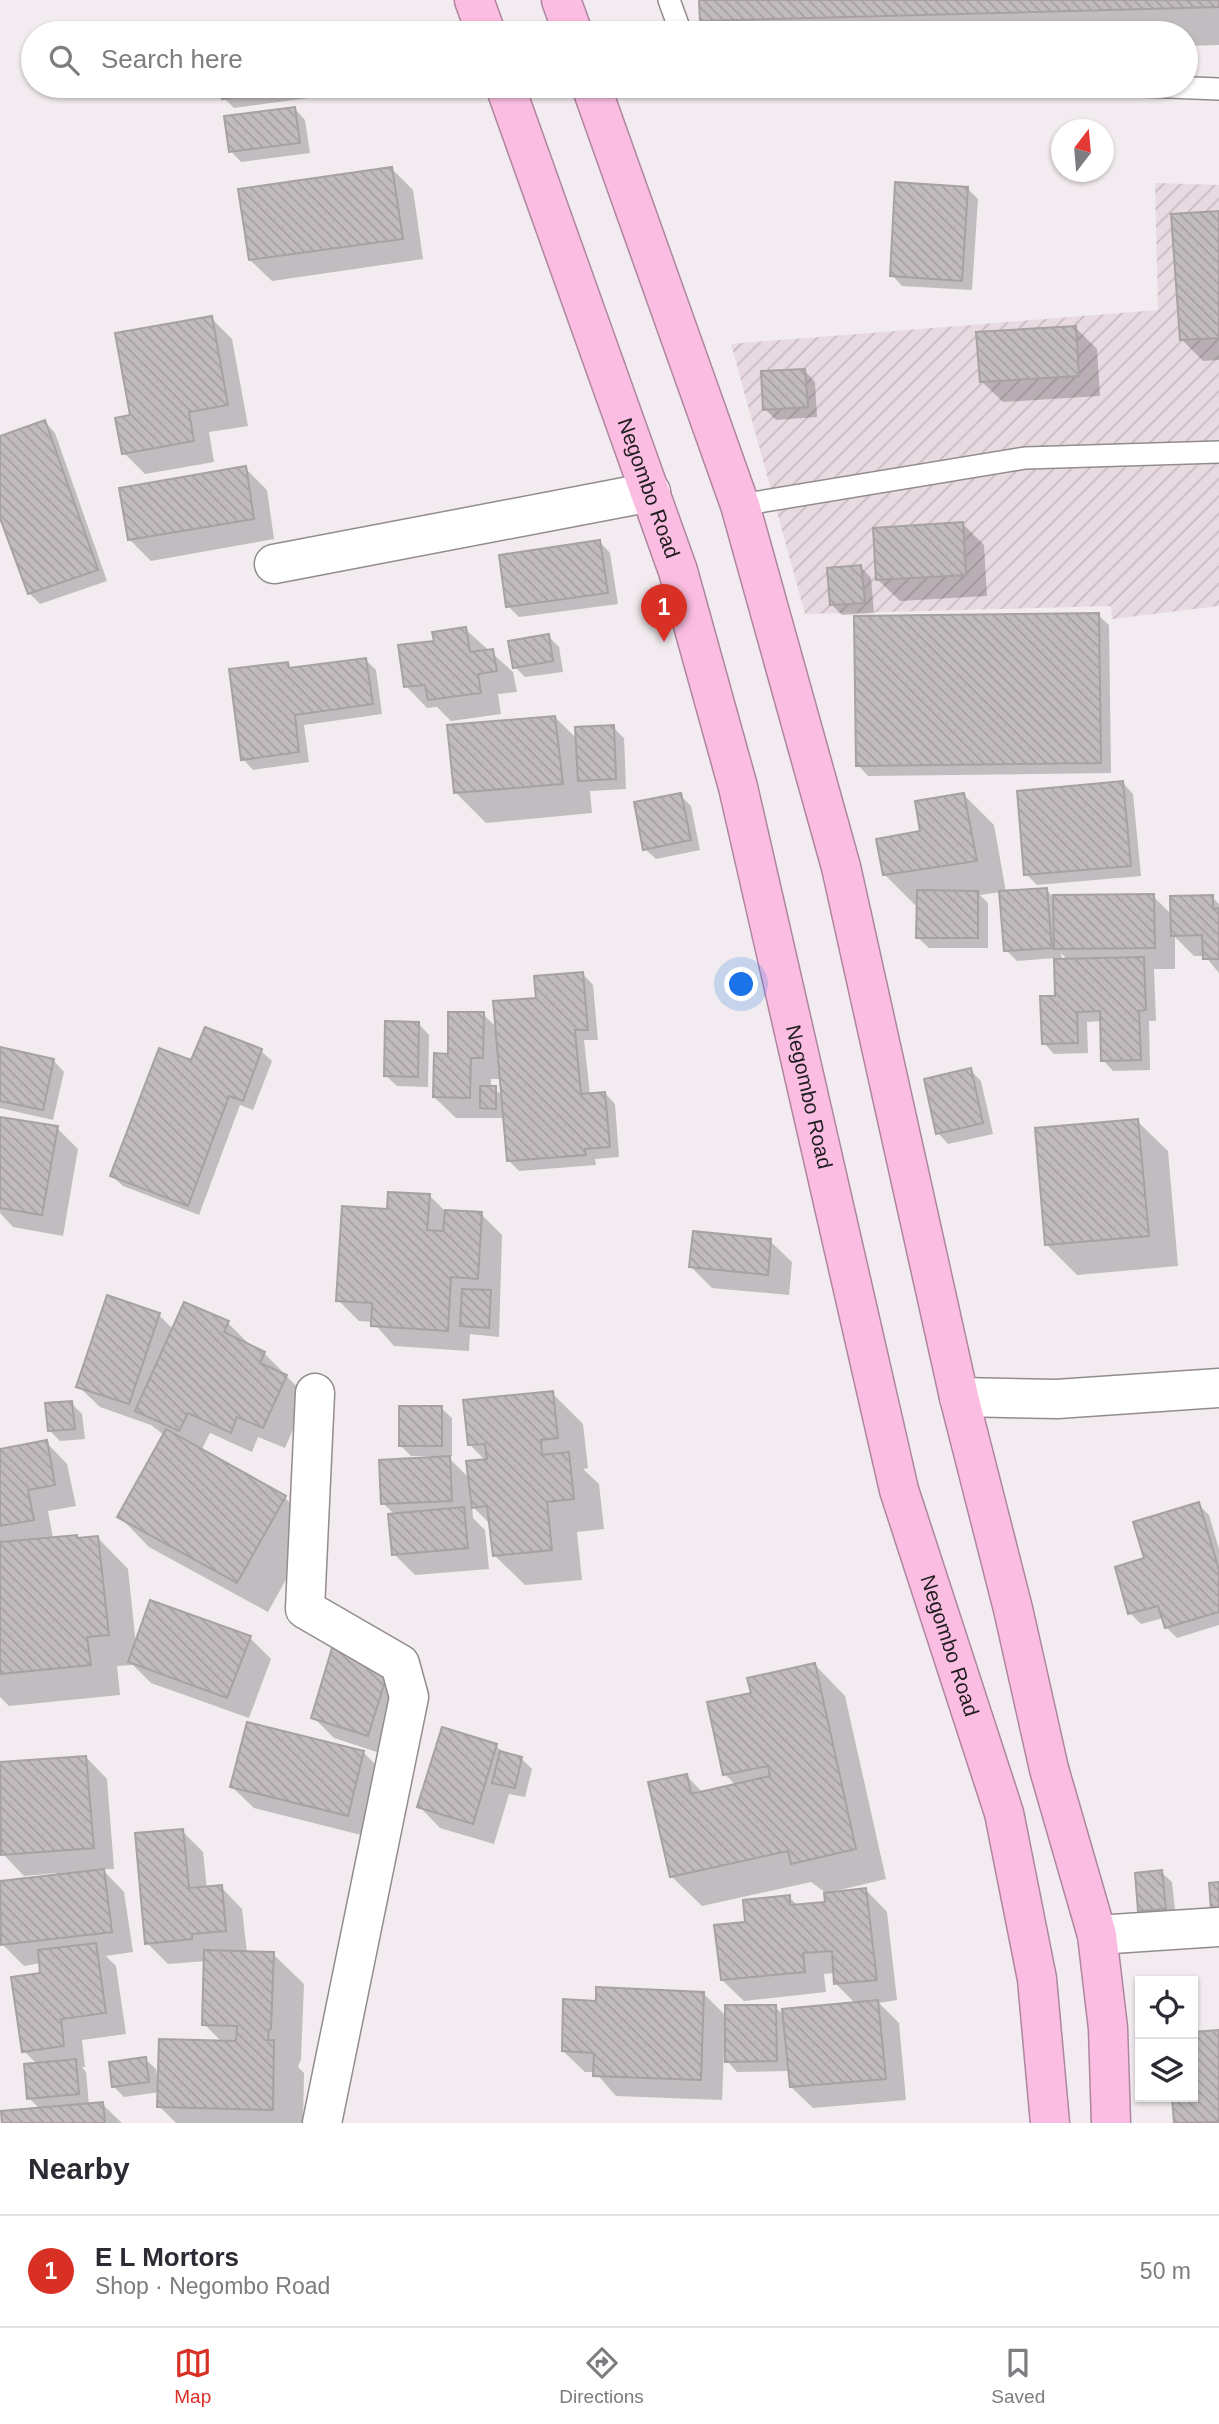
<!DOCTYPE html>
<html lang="en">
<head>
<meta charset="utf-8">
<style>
  :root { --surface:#fff; --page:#f7f7f7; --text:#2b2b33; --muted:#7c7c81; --line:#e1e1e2; --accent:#d93025 }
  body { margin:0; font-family:Helvetica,sans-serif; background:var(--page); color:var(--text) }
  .controls { position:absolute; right:21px; bottom:21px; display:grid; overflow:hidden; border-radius:0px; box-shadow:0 2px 5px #0004 }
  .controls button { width:63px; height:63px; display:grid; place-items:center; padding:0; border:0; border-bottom:2px solid var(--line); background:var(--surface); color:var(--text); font:35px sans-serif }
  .compass { position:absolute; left:1051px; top:119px; width:63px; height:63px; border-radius:50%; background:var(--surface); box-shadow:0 2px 5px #0004; rotate:16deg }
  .you { position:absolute; left:742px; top:985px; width:24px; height:24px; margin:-18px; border:5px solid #fff; border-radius:50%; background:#1a73e8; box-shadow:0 0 0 10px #1a73e833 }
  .badge { display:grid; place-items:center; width:46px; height:46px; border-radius:50%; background:var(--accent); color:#fff; font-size:23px; font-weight:700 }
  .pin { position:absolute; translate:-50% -58px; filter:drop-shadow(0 2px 4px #0008) }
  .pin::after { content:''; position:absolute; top:37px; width:24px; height:21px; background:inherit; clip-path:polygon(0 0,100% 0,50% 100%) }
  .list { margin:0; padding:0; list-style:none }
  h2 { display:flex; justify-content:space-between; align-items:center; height:91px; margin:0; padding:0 28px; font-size:30px }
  h2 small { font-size:23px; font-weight:400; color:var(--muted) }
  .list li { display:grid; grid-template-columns:46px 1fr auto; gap:21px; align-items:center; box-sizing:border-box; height:112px; padding:0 28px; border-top:2px solid var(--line) }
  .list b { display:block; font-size:26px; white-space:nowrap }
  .list p { margin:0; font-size:23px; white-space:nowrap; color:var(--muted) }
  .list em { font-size:23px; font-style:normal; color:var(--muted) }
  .icon { flex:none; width:38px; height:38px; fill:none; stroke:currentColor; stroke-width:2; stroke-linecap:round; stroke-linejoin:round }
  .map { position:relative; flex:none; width:1219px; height:2123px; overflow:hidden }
  .search { position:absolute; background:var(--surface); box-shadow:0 2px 5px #0004; left:21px; right:21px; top:21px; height:77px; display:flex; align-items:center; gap:18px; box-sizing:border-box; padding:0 24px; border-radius:38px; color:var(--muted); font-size:26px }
  .sheet { height:203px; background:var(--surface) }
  nav { display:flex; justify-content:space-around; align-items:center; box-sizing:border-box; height:98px; border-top:2px solid var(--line); background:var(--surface); font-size:19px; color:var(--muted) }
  nav a { display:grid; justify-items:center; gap:4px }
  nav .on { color:var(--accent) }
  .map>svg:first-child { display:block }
  .industrial { fill:url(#industrial-furrows) }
  .shadow { fill:#0003; fill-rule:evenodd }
  .building { fill:url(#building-back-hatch); stroke:#a7a1a4; stroke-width:2 }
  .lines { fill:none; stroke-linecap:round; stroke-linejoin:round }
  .lane-casing { stroke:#928c8f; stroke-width:24 }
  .street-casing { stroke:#928c8f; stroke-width:41 }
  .highway-casing { stroke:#ae869e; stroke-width:41 }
  .lane { stroke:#fff; stroke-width:21 }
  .street { stroke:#fff; stroke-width:38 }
  .highway { stroke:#fbbee2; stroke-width:38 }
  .labels { text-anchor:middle; stroke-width:7; stroke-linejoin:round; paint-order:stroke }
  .street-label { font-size:21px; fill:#201e1f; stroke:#fff8fc }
</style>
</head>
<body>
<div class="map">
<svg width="1219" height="2123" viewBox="0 0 1219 2123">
  <defs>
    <pattern id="industrial-furrows" width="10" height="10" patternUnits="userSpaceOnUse" patternTransform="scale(1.75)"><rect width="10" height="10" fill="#e8dae1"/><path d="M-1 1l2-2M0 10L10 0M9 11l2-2" fill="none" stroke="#c7bbc1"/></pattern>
    <pattern id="building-back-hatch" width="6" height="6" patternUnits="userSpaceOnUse" patternTransform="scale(1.75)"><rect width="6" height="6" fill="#c1bbbe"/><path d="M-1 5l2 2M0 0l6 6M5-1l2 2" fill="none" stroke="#a6a0a3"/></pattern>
  </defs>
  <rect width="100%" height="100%" fill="#f2ebef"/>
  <path class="industrial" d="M1155 183 1219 185V606L1112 619 1111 606 805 614 731 344 1158 310Z"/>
  <g class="shadow">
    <path d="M701 0H1219V45L1186 46V33H715L701 20Z"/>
    <path d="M222 86H307L309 98 234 108 224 98Z"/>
    <path d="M295 109 305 120 310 153 241 162 231 151Z"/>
    <path d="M392 169 413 190 423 259 272 281 250 260Z"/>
    <path d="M967 188 978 199 972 290 902 286 892 275Z"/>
    <path d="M1219 212V360L1203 361 1182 340Z"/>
    <path d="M211 318 232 339 248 426 209 432 214 462 145 474 124 453 132 417Z"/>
    <path d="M1075 327 1097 349 1100 396 1003 402 981 381Z"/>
    <path d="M805 371 815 382 817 417 776 420 765 409Z"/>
    <path d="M45 422 55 433 107 581 40 604 29 593 0 513V438Z"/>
    <path d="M245 468 267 490 274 539 151 561 129 539Z"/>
    <path d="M963 524 984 545 987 596 900 601 878 580Z"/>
    <path d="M600 542 610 553 618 604 519 617 508 606Z"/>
    <path d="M861 567 871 578 874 613 842 615 832 605Z"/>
    <path d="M1098 615 1109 625 1111 773 868 776 858 765Z"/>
    <path d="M465 629 513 672 517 692 498 694 501 714 451 721 437 707 427 708 406 686 436 642Z"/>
    <path d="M548 636 559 647 563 672 525 677 515 667Z"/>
    <path d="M366 660 376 670 382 714 304 725 309 762 253 770 243 759 287 664 292 669Z"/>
    <path d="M555 717 578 740 613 727 624 738 626 789 590 791 592 813 486 823 456 793Z"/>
    <path d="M1123 783 1133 794 1141 876 1037 885 1026 874Z"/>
    <path d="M680 795 691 806 700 850 656 859 645 849Z"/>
    <path d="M964 795 994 825 1006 892 1046 889 1053 897 1153 896 1172 915 1212 897 1219 904V973L1205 956H1194L1175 937V969H1154L1156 1021H1149L1150 1070 1113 1071 1103 1060 1102 1021 1087 1022 1088 1053 1054 1054 1044 1043 1056 998 1055 958 1017 961 1006 950 1001 892 980 895 988 903V948H929L918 938V904L915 905 884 874 922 832ZM1061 953 1069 961H1062Z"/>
    <path d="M583 974 593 985 598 1040H584L590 1095 605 1093 615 1104 619 1157 595 1159 596 1165 519 1171 509 1161 505 1118H456L434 1097 450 1055 483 1014 497 1028 538 999ZM491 1079H502L503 1095 491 1088Z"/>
    <path d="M419 1024 429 1035 428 1087 397 1086 386 1076Z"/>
    <path d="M0 1049 54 1061 64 1072 53 1120 0 1108Z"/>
    <path d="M261 1051 272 1061 253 1110 240 1105 199 1215 123 1186 112 1176 192 1063Z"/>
    <path d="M970 1070 981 1081 993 1134 948 1144 938 1133Z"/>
    <path d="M0 1119 57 1128 78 1149 63 1236 13 1227 0 1213Z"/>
    <path d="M1137 1121 1168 1151 1178 1266 1077 1275 1046 1244Z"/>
    <path d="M429 1195 445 1211 481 1214 502 1235 499 1337 470 1334 469 1351 394 1346 373 1322 359 1321 338 1300 389 1211Z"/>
    <path d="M770 1241 792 1262 789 1295 712 1288 691 1267Z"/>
    <path d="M159 1315 174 1330 228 1323 249 1344 264 1353 307 1397 285 1448 258 1437 252 1452 210 1433 201 1451 284 1497 315 1527 268 1612 149 1547 119 1516 164 1435 151 1425 100 1407 78 1386Z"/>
    <path d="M552 1393 583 1424 588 1468 583 1469 599 1484 604 1529 577 1532 582 1580 525 1585 494 1555 491 1525 472 1506 473 1518 485 1530 489 1569 415 1575 394 1554 395 1515 383 1503 432 1456H411L400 1445 441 1408 452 1418V1456H447L470 1479 486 1461 470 1445Z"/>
    <path d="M71 1403 82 1414 85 1439 60 1441 49 1430Z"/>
    <path d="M46 1442 67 1464 76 1506 48 1511 53 1538H98L128 1569 136 1645 250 1638 271 1659 249 1718 151 1683 133 1665 117 1666 120 1695 9 1706 0 1697V1451Z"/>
    <path d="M1198 1504 1209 1515 1219 1549V1625L1177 1638 1166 1627 1163 1618 1141 1624 1130 1613 1146 1559Z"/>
    <path d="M815 1665 845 1696 886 1879 831 1892 832 1894 866 1890 887 1912 897 2000 879 2003 899 2023 906 2100 813 2108 791 2087 790 2071 737 2072 727 2061V2049H724L722 2100 616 2096 595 2072H585L563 2051 597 2002 703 1993 726 2016 775 2007 785 2016 856 2004 836 1984 835 1973 824 1974 826 1992 744 2001 722 1980 747 1924 789 1897 798 1906 827 1903 826 1893 811 1882 702 1906 671 1876 686 1775 703 1793 736 1786 725 1774 753 1694Z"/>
    <path d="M389 1668 410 1689 389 1756 334 1738 313 1717Z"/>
    <path d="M496 1746 505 1754 521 1758 532 1769 525 1797 509 1794 494 1844 440 1828 419 1806Z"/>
    <path d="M363 1752 384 1773 369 1837 254 1808 232 1787Z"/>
    <path d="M86 1757 107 1779 114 1869H102L124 1892 133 1952 106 1956 116 1966 126 2034 82 2040 85 2067H82L86 2072 89 2105 102 2104 122 2123H4L40 2109 29 2098 37 2064 24 2051 42 1975 41 1963 24 1966 2 1944 0 1883 57 1876 56 1873 24 1876 3 1854 0 1764Z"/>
    <path d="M182 1831 203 1852 207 1889 221 1887 242 1909 247 1953 273 1954 304 1984 301 2059 298 2067 304 2073 303 2123H176L159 2106 160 2092 124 2097 114 2087 145 2059 156 2069 158 2083 222 2042 204 2024 206 1961 168 1964 147 1943Z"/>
    <path d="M1161 1872 1172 1882 1176 1919 1150 1921 1139 1910Z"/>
    <path d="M1219 2032V2123H1176L1174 2097H1193V2034Z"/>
  </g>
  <g class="building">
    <path d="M699 0H1219V7L700 21Z"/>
    <path d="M220 86H299V88L222 99Z"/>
    <path d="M295 107 300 143 229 152 224 116Z"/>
    <path d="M392 167 403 239 249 260 238 189Z"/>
    <path d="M895 182 968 187 962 281 890 276Z"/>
    <path d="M1219 211V338L1180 340 1171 214Z"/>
    <path d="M212 316 228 405 189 412 194 441 122 454 115 418 130 415 115 333Z"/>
    <path d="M1076 326 1079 376 980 382 976 332Z"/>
    <path d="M805 369 808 407 763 410 761 371Z"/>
    <path d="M45 420 98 570 28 594 0 518V436Z"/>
    <path d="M246 466 254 519 128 540 119 488Z"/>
    <path d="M963 522 966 575 876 580 873 528Z"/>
    <path d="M600 540 608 593 506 607 499 555Z"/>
    <path d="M861 565 865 603 830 605 827 568Z"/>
    <path d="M1099 613 1101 763 856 766 854 616Z"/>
    <path d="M466 627 470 652 493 649 497 671 478 674 481 693 428 700 425 685 404 687 398 645 434 641 432 632Z"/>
    <path d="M549 634 553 661 513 668 508 641Z"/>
    <path d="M366 658 373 704 295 715 299 752 241 760 229 669 288 662 289 668Z"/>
    <path d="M555 716 563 784 454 793 447 725Z"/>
    <path d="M614 725 616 779 578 781 575 727Z"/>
    <path d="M1123 781 1131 866 1024 875 1017 791Z"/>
    <path d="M681 793 691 840 643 850 634 802Z"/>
    <path d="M964 793 977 861 883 875 876 839 920 831 915 801Z"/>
    <path d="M1047 888 1052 948 1004 951 999 891Z"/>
    <path d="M917 890 978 891V938H916Z"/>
    <path d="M1154 894 1155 948 1054 949 1053 895Z"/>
    <path d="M1213 895V909L1219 908V959H1203L1202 935 1171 936 1170 896Z"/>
    <path d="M1144 957 1146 1010 1139 1011 1141 1060 1101 1061 1100 1011 1077 1012 1078 1043 1042 1044 1040 996H1055L1054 959Z"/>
    <path d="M583 972 588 1030H575L581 1094 605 1092 610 1147 585 1149 586 1155 507 1161 493 1001 536 998 534 976Z"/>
    <path d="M448 1012H484L483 1058H471L470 1098 433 1097 434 1053 448 1054Z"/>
    <path d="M385 1021 419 1022 418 1077 384 1076Z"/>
    <path d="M205 1027 262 1049 243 1101 229 1096 188 1206 110 1176 159 1048 191 1060Z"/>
    <path d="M0 1047 54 1059 43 1110 0 1101Z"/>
    <path d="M971 1068 983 1123 936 1134 924 1079Z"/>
    <path d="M480 1086H496V1109L480 1108Z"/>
    <path d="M0 1117 58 1126 42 1215 0 1208Z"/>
    <path d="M1138 1119 1149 1236 1045 1245 1035 1128Z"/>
    <path d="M388 1192 430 1194 427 1230 443 1231 445 1210 482 1212 478 1279 451 1277 448 1331 371 1326 372 1303 336 1301 342 1206 387 1209Z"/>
    <path d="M693 1231 771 1239 768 1275 689 1267Z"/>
    <path d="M462 1289 491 1290 489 1328 460 1326Z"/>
    <path d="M107 1295 160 1313 129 1404 76 1387Z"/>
    <path d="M184 1302 229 1321 224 1332 265 1352 260 1363 287 1375 263 1428 237 1417 231 1433 188 1413 179 1431 135 1411Z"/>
    <path d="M553 1391 558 1438 541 1440 542 1455 569 1452 574 1499 547 1502 552 1550 493 1556 487 1506 472 1508 466 1461 487 1459 485 1444 468 1445 463 1400Z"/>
    <path d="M72 1401 75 1429 48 1431 45 1403Z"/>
    <rect x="399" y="1406" width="43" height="40"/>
    <path d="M166 1429 286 1496 237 1583 117 1517Z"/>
    <path d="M47 1440 55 1485 28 1490 34 1520 0 1526V1449Z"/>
    <path d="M450 1456 452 1501 381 1504 379 1460Z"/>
    <path d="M1199 1502 1219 1570V1612L1165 1628 1158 1606 1128 1614 1115 1567 1144 1558 1133 1522Z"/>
    <path d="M464 1507 468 1548 392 1555 388 1514Z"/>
    <path d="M77 1535V1538L98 1536 109 1635 87 1637 91 1665 0 1674V1542Z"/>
    <path d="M150 1600 251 1636 227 1698 128 1662Z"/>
    <path d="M332 1648 390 1666 368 1736 311 1718Z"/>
    <path d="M815 1663 856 1849 791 1864 788 1851 670 1877 648 1782 687 1774 691 1794 770 1776 768 1766 723 1775 707 1702 751 1693 747 1678Z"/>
    <path d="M247 1722 364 1751 348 1816 230 1787Z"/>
    <path d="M442 1727 497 1744 473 1824 417 1807Z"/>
    <path d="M500 1751 522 1757 515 1788 492 1783Z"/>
    <path d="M86 1756 94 1848 1 1855 0 1762Z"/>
    <path d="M183 1829 189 1888 222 1885 226 1931 192 1934V1939L145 1944 135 1833Z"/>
    <path d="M104 1869 112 1932 1 1945 0 1881Z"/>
    <path d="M1162 1870 1166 1909 1138 1911 1135 1873Z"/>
    <path d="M1219 1882V1909L1211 1910 1209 1883Z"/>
    <path d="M866 1888 877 1980 834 1984 832 1951 803 1953 805 1972 721 1980 714 1925 745 1922 743 1900 790 1895V1905L825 1902 824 1893Z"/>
    <path d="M96 1943 106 2013 61 2019 64 2046 22 2052 11 1977 40 1973 38 1950Z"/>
    <path d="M204 1950 274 1952 271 2029H269L268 2040H274L273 2110 157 2107 159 2039 236 2041 237 2026 202 2025Z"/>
    <path d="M596 1987 704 1992 701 2080 593 2076 594 2053 562 2051 563 1999 596 2001Z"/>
    <path d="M878 2000 886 2079 790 2087 782 2009Z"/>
    <path d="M725 2005H776L777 2061 725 2062Z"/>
    <path d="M1219 2030V2122L1174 2123 1172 2097H1193V2032Z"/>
    <path d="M146 2057 149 2082 112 2087 109 2062Z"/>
    <path d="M76 2059 79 2094 27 2099 24 2064Z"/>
    <path d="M103 2102 105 2123H2L1 2111Z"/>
  </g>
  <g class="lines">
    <defs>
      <g id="lane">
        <path d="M669 0 681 33"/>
        <path d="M1142 86 1219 89"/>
        <path d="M740 505 1025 458 1219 452"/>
      </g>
      <g id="street">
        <path d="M274 564 651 492"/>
        <path d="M315 1393 305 1609 400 1664 409 1697 322 2123"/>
        <path d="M959 1397 1057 1399 1219 1388"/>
        <path d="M1097 1935 1219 1927"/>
      </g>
      <g id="highway">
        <path d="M474 0 486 33"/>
        <path d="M561 0 573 33"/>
        <path id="s1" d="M505 86 678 571 738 787 899 1490 1004 1813 1037 1979 1050 2123"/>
        <path d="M591 86 740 505 841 867 959 1397 1013 1609 1049 1769 1097 1935 1108 2028 1111 2123"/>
      </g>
    </defs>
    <use href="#lane" class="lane-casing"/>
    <use href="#street" class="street-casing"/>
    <use href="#highway" class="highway-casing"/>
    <use href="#lane" class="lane"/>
    <use href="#street" class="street"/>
    <use href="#highway" class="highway"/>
  </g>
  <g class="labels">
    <g class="street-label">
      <text dy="7" stroke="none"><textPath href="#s1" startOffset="427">Negombo Road</textPath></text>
      <text dy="7" stroke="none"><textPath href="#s1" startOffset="1057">Negombo Road</textPath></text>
      <text dy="7" stroke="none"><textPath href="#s1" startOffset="1624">Negombo Road</textPath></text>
    </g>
  </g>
</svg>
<div class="controls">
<button><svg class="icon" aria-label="locate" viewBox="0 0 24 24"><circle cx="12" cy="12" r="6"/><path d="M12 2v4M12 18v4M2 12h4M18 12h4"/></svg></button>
<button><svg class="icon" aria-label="layers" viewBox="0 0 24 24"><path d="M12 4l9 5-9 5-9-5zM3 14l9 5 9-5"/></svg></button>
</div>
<svg class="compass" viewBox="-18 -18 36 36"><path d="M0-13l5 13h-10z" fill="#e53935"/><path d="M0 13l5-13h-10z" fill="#7c7c81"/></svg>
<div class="you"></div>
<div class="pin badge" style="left:664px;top:642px">1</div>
<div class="search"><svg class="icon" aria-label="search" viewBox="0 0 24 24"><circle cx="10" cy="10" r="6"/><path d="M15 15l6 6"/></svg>Search here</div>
</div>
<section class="sheet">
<h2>Nearby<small></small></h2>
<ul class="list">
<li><span class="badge">1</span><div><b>E L Mortors</b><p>Shop · Negombo Road</p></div><em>50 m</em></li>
</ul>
</section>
<nav>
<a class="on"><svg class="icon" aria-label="map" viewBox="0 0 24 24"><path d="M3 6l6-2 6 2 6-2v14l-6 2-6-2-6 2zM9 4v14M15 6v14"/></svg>Map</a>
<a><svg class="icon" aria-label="directions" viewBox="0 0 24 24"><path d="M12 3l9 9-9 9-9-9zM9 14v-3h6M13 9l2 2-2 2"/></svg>Directions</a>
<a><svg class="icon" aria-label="saved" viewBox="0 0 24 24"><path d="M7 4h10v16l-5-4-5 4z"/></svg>Saved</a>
</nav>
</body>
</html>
